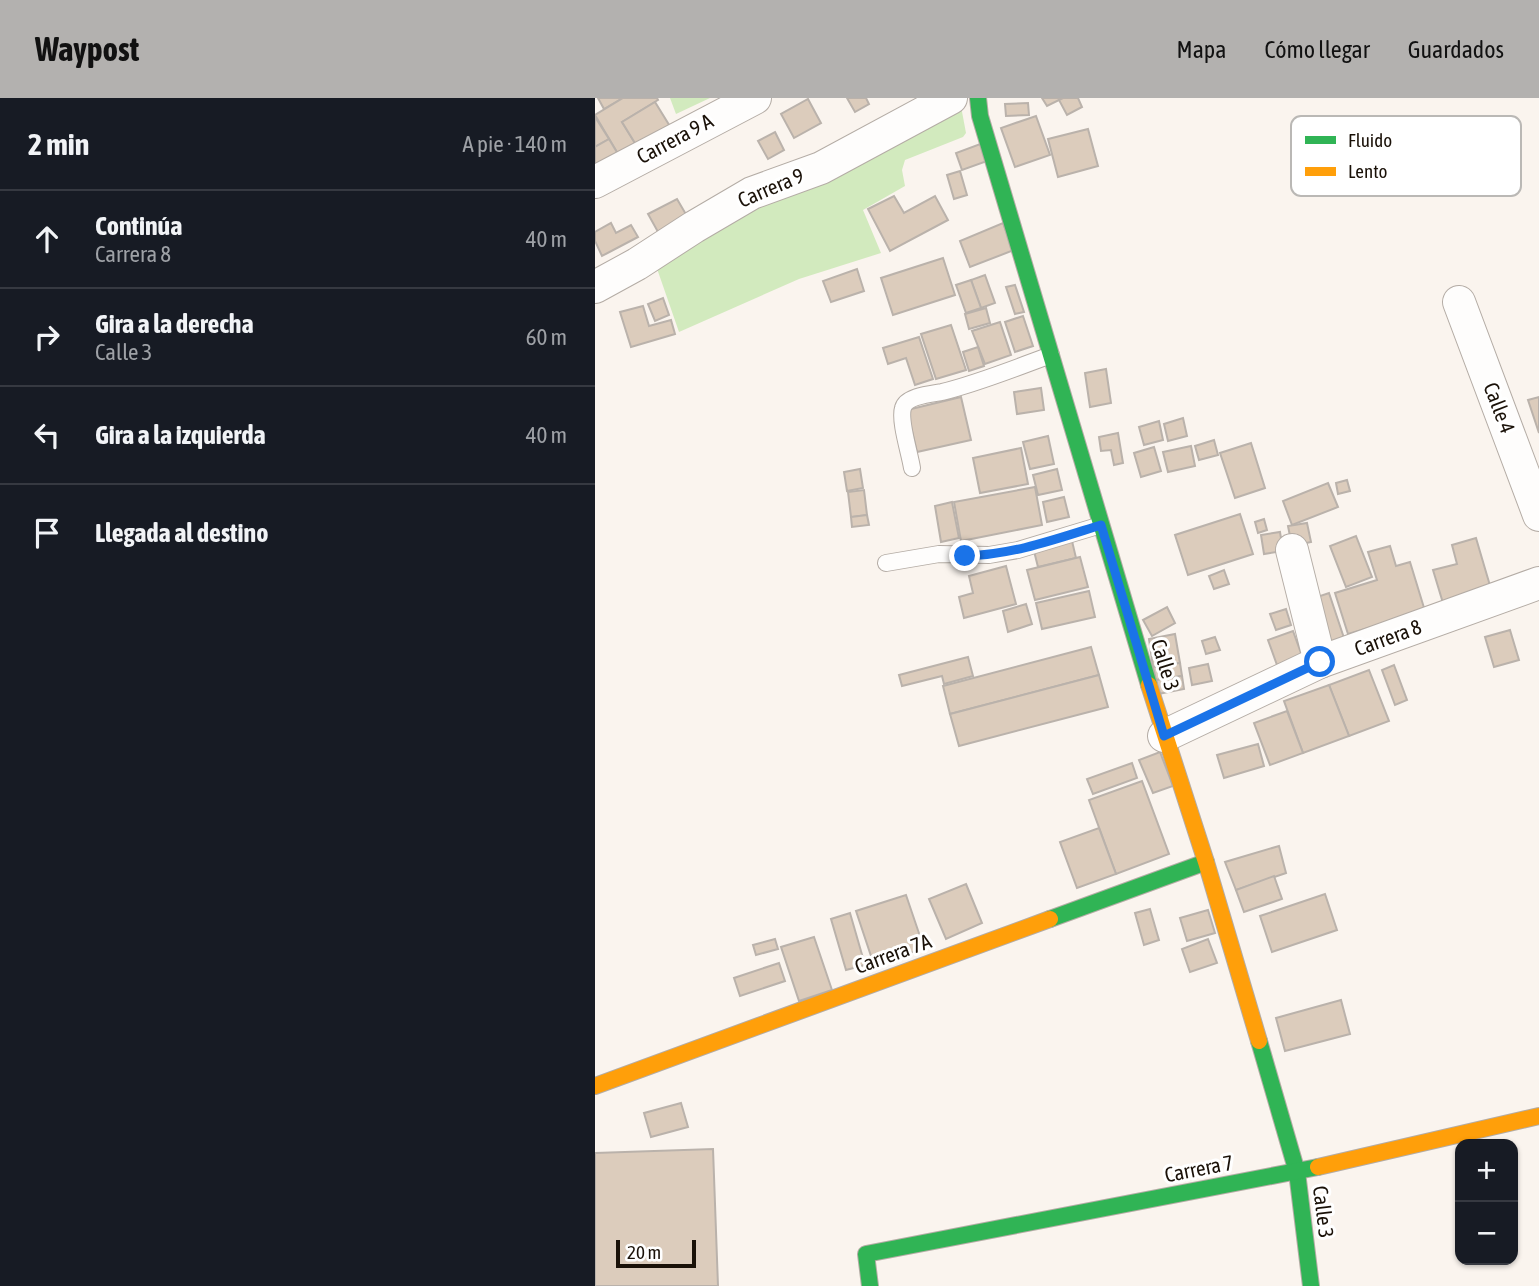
<!DOCTYPE html>
<html lang="es">
<head>
<meta charset="utf-8">
<style>
  :root { --surface:#171b24; --page:#242831; --text:#f1f3f6; --muted:#9ea1a6; --line:#363941; --accent:#b3b1af }
  body { margin:0; font-family:"Asap Condensed",sans-serif; background:var(--page); color:var(--text) }
  .controls { position:absolute; right:21px; bottom:21px; display:grid; overflow:hidden; border-radius:14px; box-shadow:0 2px 5px #0004 }
  .controls button { width:63px; height:63px; display:grid; place-items:center; padding:0; border:0; border-bottom:2px solid var(--line); background:var(--surface); color:var(--text); font:35px sans-serif }
  .scale { position:absolute; left:21px; bottom:18px; width:80px; box-sizing:border-box; padding-left:7px; border:4px solid #1a1108; border-top:0; font-size:19px; line-height:24px; white-space:nowrap; color:#1a1108; -webkit-text-stroke:5px #fff; paint-order:stroke }
  .stop { position:absolute; width:21px; height:21px; margin:-16px; border:5px solid #1a73e8; border-radius:50%; background:#fff }
  .stop.end { background:#1a73e8; border-color:#fff; box-shadow:0 2px 7px #0008 }
  .list { margin:0; padding:0; list-style:none }
  h2 { display:flex; justify-content:space-between; align-items:center; height:91px; margin:0; padding:0 28px; font-size:30px }
  h2 small { font-size:23px; font-weight:400; color:var(--muted) }
  .list li { display:grid; grid-template-columns:46px 1fr auto; gap:21px; align-items:center; box-sizing:border-box; height:98px; padding:0 28px; border-top:2px solid var(--line) }
  .list b { display:block; font-size:26px; white-space:nowrap }
  .list p { margin:0; font-size:23px; white-space:nowrap; color:var(--muted) }
  .list em { font-size:23px; font-style:normal; color:var(--muted) }
  .icon { flex:none; width:38px; height:38px; fill:none; stroke:currentColor; stroke-width:2; stroke-linecap:round; stroke-linejoin:round }
  .map { position:relative; flex:none; width:944px; height:1188px; overflow:hidden }
  header { display:flex; align-items:center; gap:42px; box-sizing:border-box; height:98px; padding:0 35px; background:var(--accent); color:#111 }
  header strong { font-size:33px }
  nav { display:flex; gap:38px; margin-inline-start:auto; font-size:24px }
  main { display:flex }
  aside { flex:1; background:var(--surface) }
  .map>svg:first-child { display:block }
  .green { fill:#d2eabe }
  .building { fill:#dcccbc; stroke:#bab2ab; stroke-width:2 }
  .lines { fill:none; stroke-linecap:round; stroke-linejoin:round }
  .lane-casing { stroke:#b4aca5; stroke-width:18 }
  .street-casing { stroke:#b4aca5; stroke-width:34 }
  .fast-casing { stroke:#b4aca5; stroke-width:18 }
  .slow-casing { stroke:#b4aca5; stroke-width:18 }
  .lane { stroke:#fefdfc; stroke-width:16 }
  .street { stroke:#fefdfc; stroke-width:32 }
  .fast { stroke:#30b455; stroke-width:16 }
  .slow { stroke:#ff9f0a; stroke-width:16 }
  .route { stroke:#1a73e8; stroke-width:9 }
  .labels { text-anchor:middle; stroke-width:6; stroke-linejoin:round; paint-order:stroke }
  .street-label { font-size:21px; fill:#1a1108; stroke:#fff }
  .key { fill:#fff; stroke:#bab8b5; stroke-width:2 }
  .key-label { font-size:19px; fill:#1a1108 }
</style>
</head>
<body>
<header>
<strong>Waypost</strong>
<nav><a>Mapa</a><a>Cómo llegar</a><a>Guardados</a></nav>
</header>
<main>
<aside>
<h2>2 min<small>A pie · 140 m</small></h2>
<ul class="list">
<li><svg class="icon" aria-label="ahead" viewBox="0 0 24 24"><path d="M12 20V5M6 11l6-6 6 6"/></svg><div><b>Continúa</b><p>Carrera 8</p></div><em>40 m</em></li>
<li><svg class="icon" aria-label="right" viewBox="0 0 24 24"><path d="M7 20v-9h11M14 6l5 5-5 5"/></svg><div><b>Gira a la derecha</b><p>Calle 3</p></div><em>60 m</em></li>
<li><svg class="icon" aria-label="left" viewBox="0 0 24 24"><path d="M17 20v-9H6M10 6l-5 5 5 5"/></svg><div><b>Gira a la izquierda</b></div><em>40 m</em></li>
<li><svg class="icon" aria-label="arrive" viewBox="0 0 24 24"><path d="M6 21V4h12l-3 4 3 4H6"/></svg><div><b>Llegada al destino</b></div></li>
</ul>
</aside>
<div class="map">
<svg width="944" height="1188" viewBox="0 0 944 1188">
  <rect width="100%" height="100%" fill="#faf4ee"/>
  <g class="green">
    <path d="M75 0H115L81 16Z"/>
    <path d="M365 3 371 35 368 39 310 62 307 72 310 88 268 112 286 155 204 181 84 234 59 162Z"/>
  </g>
  <g class="building">
    <path d="M3 0H28L9 11Z"/>
    <path d="M28 0H62L63 2 27 24 43 50 26 61 0 17Z"/>
    <path d="M252 0H271L274 6 260 14Z"/>
    <path d="M447 0H468L452 8Z"/>
    <path d="M468 0H483L487 9 472 17 464 2Z"/>
    <path d="M213 1 226 25 199 40 186 16Z"/>
    <path d="M60 4 76 30 43 50 27 24Z"/>
    <path d="M433 5 434 17 411 18 410 6Z"/>
    <path d="M441 18 455 57 420 69 406 30Z"/>
    <path d="M0 19 14 41 0 49Z"/>
    <path d="M493 31 503 68 463 79 453 41Z"/>
    <path d="M180 34 189 52 173 61 163 43Z"/>
    <path d="M14 41 26 61 0 67V49Z"/>
    <path d="M388 45 395 62 367 72 361 55Z"/>
    <path d="M365 73 372 97 359 101 352 77Z"/>
    <path d="M299 98 309 115 340 98 353 122 295 153 273 111Z"/>
    <path d="M82 101 92 118 63 134 53 116Z"/>
    <path d="M16 125 21 135 36 127 43 139 7 158 0 143V134Z"/>
    <path d="M408 125 419 152 375 169 365 143Z"/>
    <path d="M348 160 360 197 298 217 286 180Z"/>
    <path d="M262 171 269 193 236 204 228 183Z"/>
    <path d="M390 177 400 205 386 210 376 182Z"/>
    <path d="M376 182 386 210 371 215 361 187Z"/>
    <path d="M420 187 429 214 420 216 411 189Z"/>
    <path d="M68 200 74 217 60 223 53 206Z"/>
    <path d="M48 208 54 228 76 222 80 236 36 249 25 214Z"/>
    <path d="M391 210 395 225 374 231 370 216Z"/>
    <path d="M428 218 438 248 420 254 410 224Z"/>
    <path d="M405 224 416 257 390 266 377 233Z"/>
    <path d="M356 227 371 272 341 281 326 236Z"/>
    <path d="M324 239 338 281 320 287 311 260 293 266 288 250Z"/>
    <path d="M383 249 389 268 374 273 368 254Z"/>
    <path d="M511 271 516 305 495 309 490 275Z"/>
    <path d="M446 290 449 312 422 316 419 294Z"/>
    <path d="M366 299 376 342 322 354 312 312Z"/>
    <path d="M944 299V335L933 302Z"/>
    <path d="M588 320 592 338 573 343 569 326Z"/>
    <path d="M564 323 568 342 549 347 544 329Z"/>
    <path d="M523 335 528 365 519 367 516 352 506 353 504 339Z"/>
    <path d="M453 338 459 366 435 371 428 344Z"/>
    <path d="M619 342 623 357 604 362 600 348Z"/>
    <path d="M656 345 670 390 640 400 625 355Z"/>
    <path d="M596 348 600 368 573 374 568 354Z"/>
    <path d="M559 349 566 373 546 379 539 355Z"/>
    <path d="M426 350 433 386 385 395 378 360Z"/>
    <path d="M265 371 268 390 252 393 249 374Z"/>
    <path d="M462 371 467 392 443 397 438 377Z"/>
    <path d="M752 382 755 393 743 396 741 385Z"/>
    <path d="M733 385 743 409 697 427 688 403Z"/>
    <path d="M440 389 447 427 366 443 359 404Z"/>
    <path d="M269 392 272 417 256 419 253 394Z"/>
    <path d="M469 399 474 419 452 424 448 404Z"/>
    <path d="M357 404 364 440 346 444 340 408Z"/>
    <path d="M645 416 658 456 593 477 580 437Z"/>
    <path d="M272 417 274 427 257 429 256 419Z"/>
    <path d="M669 421 672 432 663 435 660 424Z"/>
    <path d="M712 425 716 444 697 448 693 428Z"/>
    <path d="M685 434 688 453 669 456 666 437Z"/>
    <path d="M761 438 777 479 751 489 735 448Z"/>
    <path d="M881 440 896 491 848 505 838 472 862 466 857 447Z"/>
    <path d="M477 443 481 460 443 469 439 453Z"/>
    <path d="M795 448 801 468 815 464 830 513 753 536 740 495 782 482 773 454Z"/>
    <path d="M485 459 493 489 440 502 432 472Z"/>
    <path d="M411 468 421 506 369 520 364 499 378 495 374 478Z"/>
    <path d="M629 472 634 486 619 491 614 478Z"/>
    <path d="M494 493 500 519 447 531 441 505Z"/>
    <path d="M734 495 750 543 733 548 716 501Z"/>
    <path d="M431 506 437 526 413 534 408 513Z"/>
    <path d="M572 509 580 525 557 538 548 522Z"/>
    <path d="M691 511 696 527 681 532 675 516Z"/>
    <path d="M915 532 924 562 899 569 890 539Z"/>
    <path d="M698 533 707 558 682 567 673 542Z"/>
    <path d="M580 536 585 565 558 569 554 541Z"/>
    <path d="M620 539 625 552 611 556 607 543Z"/>
    <path d="M496 549 504 577 355 616 348 588Z"/>
    <path d="M373 559 378 578 349 586 347 578 307 588 304 577Z"/>
    <path d="M585 565 587 578 561 582 558 569Z"/>
    <path d="M613 566 617 583 597 587 594 570Z"/>
    <path d="M799 567 812 602 800 607 787 572Z"/>
    <path d="M774 572 794 623 754 638 734 587Z"/>
    <path d="M504 577 513 609 364 648 355 616Z"/>
    <path d="M587 578 589 591 563 596 561 582Z"/>
    <path d="M734 587 754 638 708 655 689 603Z"/>
    <path d="M692 613 708 655 675 667 659 625Z"/>
    <path d="M663 646 669 668 629 680 622 657Z"/>
    <path d="M565 654 578 688 558 695 544 662Z"/>
    <path d="M537 665 542 680 498 696 492 681Z"/>
    <path d="M547 683 574 756 521 776 494 702Z"/>
    <path d="M504 730 521 776 482 790 465 744Z"/>
    <path d="M684 748 691 775 641 792 630 764Z"/>
    <path d="M679 778 687 801 649 814 641 792Z"/>
    <path d="M371 786 387 825 351 841 334 801Z"/>
    <path d="M730 796 742 832 677 854 665 818Z"/>
    <path d="M311 797 329 850 279 867 261 813Z"/>
    <path d="M555 811 564 842 549 847 540 815Z"/>
    <path d="M613 812 620 835 592 843 585 820Z"/>
    <path d="M255 815 270 867 251 872 236 821Z"/>
    <path d="M219 839 237 892 204 903 186 849Z"/>
    <path d="M180 841 183 851 161 857 158 847Z"/>
    <path d="M613 841 622 865 595 874 587 851Z"/>
    <path d="M184 865 190 883 145 898 139 880Z"/>
    <path d="M746 902 755 936 690 953 681 920Z"/>
    <path d="M86 1005 93 1029 56 1039 49 1015Z"/>
    <path d="M118 1051 123 1188H0V1055Z"/>
  </g>
  <g class="lines">
    <defs>
      <g id="lane">
        <path d="M317 370C315 356 304 323 308 310 311 298 336 296 347 294 384 285 420 270 456 257"/>
        <path d="M291 465 344 456 394 457 423 452 506 427"/>
      </g>
      <g id="street">
        <path d="M0 84 160 0"/>
        <path d="M0 189 42 166 99 129 157 95 226 70 356 0"/>
        <path d="M864 204 944 417"/>
        <path d="M697 452 725 564"/>
        <path d="M569 638 725 564 944 485"/>
      </g>
      <g id="fast">
        <path d="M383 0 385 18 554 587"/>
        <path d="M455 821 611 764"/>
        <path d="M664 943 702 1074 716 1188"/>
        <path d="M275 1188 271 1156 723 1069"/>
      </g>
      <g id="slow">
        <path d="M554 587 611 764 664 943"/>
        <path d="M0 988 455 821"/>
        <path d="M723 1069 944 1018"/>
      </g>
    </defs>
    <use href="#lane" class="lane-casing"/>
    <use href="#street" class="street-casing"/>
    <use href="#fast" class="fast-casing"/>
    <use href="#slow" class="slow-casing"/>
    <use href="#lane" class="lane"/>
    <use href="#street" class="street"/>
    <use href="#fast" class="fast"/>
    <use href="#slow" class="slow"/>
  </g>
  <g class="lines">
    <path class="route" d="M370 458C417 457 461 441 506 427L569 638 725 564"/>
  </g>
  <g class="labels">
    <g class="street-label">
      <text transform="translate(80 41) rotate(-28)" y="7">Carrera 9 A</text>
      <text transform="translate(176 90) rotate(-23)" y="7">Carrera 9</text>
      <text transform="translate(904 310) rotate(69)" y="7">Calle 4</text>
      <text transform="translate(793 540) rotate(-20)" y="7">Carrera 8</text>
      <text transform="translate(570 567) rotate(73)" y="7">Calle 3</text>
      <text transform="translate(298 856) rotate(-20)" y="7">Carrera 7A</text>
      <text transform="translate(604 1071) rotate(-11)" y="7">Carrera 7</text>
      <text transform="translate(728 1114) rotate(83)" y="7">Calle 3</text>
    </g>
  </g>
  <rect x="696" y="18" width="230" height="80" rx="10" class="key"/>
  <rect x="710" y="38" width="31" height="8" fill="#30b455"/>
  <rect x="710" y="69" width="31" height="9" fill="#ff9f0a"/>
  <g class="key-label">
    <text x="753" y="49">Fluido</text>
    <text x="753" y="80">Lento</text>
  </g>
</svg>
<div class="controls">
<button>+</button>
<button>−</button>
</div>
<div class="scale">20 m</div>
<div class="stop" style="left:725px;top:564px"></div>
<div class="stop end" style="left:370px;top:458px"></div>
</div>
</main>
</body>
</html>
